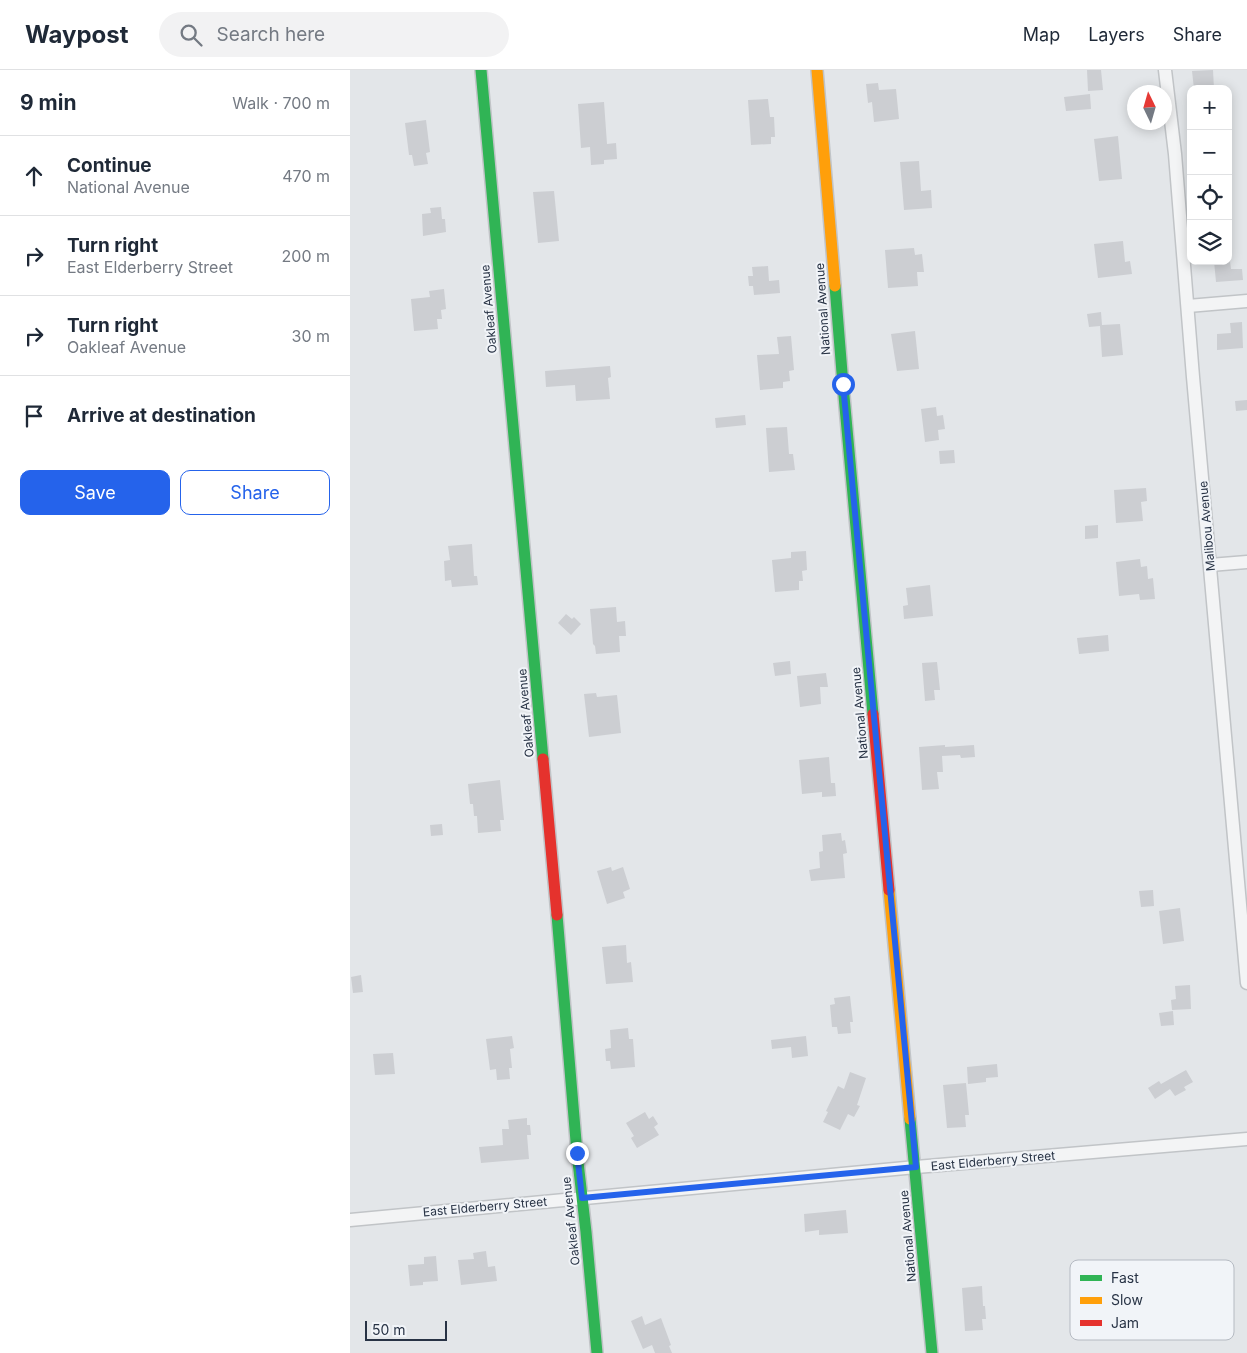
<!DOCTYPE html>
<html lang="en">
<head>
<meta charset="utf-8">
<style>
  :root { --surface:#fff; --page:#f2f2f3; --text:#1f2937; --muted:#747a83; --line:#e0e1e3; --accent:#2563eb }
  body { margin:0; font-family:Inter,sans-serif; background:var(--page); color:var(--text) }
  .controls { position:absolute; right:15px; top:15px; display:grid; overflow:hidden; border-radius:10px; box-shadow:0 2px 12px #0003 }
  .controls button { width:45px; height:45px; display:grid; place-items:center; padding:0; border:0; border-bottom:1px solid var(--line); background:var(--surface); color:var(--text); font:25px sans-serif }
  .compass { position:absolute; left:777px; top:15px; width:45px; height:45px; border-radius:50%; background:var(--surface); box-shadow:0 2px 12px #0003; rotate:355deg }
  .scale { position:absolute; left:15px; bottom:12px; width:82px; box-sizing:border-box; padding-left:5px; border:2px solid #283345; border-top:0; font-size:14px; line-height:18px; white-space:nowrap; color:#283345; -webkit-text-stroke:4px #f1f4f8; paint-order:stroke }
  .stop { position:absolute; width:15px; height:15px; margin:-11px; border:4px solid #2563eb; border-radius:50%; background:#fff }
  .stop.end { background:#2563eb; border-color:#fff; box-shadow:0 1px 5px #0008 }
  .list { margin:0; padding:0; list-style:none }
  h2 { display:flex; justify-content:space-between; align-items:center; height:65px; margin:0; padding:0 20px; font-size:21px }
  h2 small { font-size:16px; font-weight:400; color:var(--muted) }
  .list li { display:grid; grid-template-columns:32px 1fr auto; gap:15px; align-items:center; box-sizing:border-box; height:80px; padding:0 20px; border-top:1px solid var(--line) }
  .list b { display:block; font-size:19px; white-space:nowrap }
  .list p { margin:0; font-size:16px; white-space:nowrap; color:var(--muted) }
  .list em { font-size:16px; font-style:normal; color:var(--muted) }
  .actions { display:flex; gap:10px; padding:15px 20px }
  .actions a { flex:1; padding:11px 0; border:1px solid var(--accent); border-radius:10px; text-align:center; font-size:18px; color:var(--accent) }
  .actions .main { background:var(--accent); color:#fff }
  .icon { flex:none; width:28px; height:28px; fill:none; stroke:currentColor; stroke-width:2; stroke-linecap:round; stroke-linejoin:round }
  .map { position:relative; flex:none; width:897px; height:1283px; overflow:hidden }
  header { display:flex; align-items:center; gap:30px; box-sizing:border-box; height:70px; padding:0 25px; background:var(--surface); border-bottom:1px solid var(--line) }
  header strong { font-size:24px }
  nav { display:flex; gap:28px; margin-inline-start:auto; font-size:18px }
  .search { width:350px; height:45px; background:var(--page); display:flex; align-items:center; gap:12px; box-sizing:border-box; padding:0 18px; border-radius:28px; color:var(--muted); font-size:19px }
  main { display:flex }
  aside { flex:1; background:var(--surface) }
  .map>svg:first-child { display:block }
  .building { fill:#ccced2 }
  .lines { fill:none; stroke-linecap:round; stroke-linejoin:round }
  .street-casing { stroke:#c1c4c7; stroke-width:15 }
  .fast-casing { stroke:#c1c4c7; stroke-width:14 }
  .slow-casing { stroke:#c1c4c7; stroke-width:14 }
  .jam-casing { stroke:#c1c4c7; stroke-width:14 }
  .street { stroke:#f3f4f5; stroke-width:12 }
  .fast { stroke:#30b455; stroke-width:11 }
  .slow { stroke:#ff9f0a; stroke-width:11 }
  .jam { stroke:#e5322d; stroke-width:11 }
  .route { stroke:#2563eb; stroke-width:6 }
  .labels { text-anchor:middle; stroke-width:4; stroke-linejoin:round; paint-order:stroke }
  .street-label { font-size:12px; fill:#283345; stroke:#f1f4f8 }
  .key { fill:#f1f4f8; stroke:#b5bac2; stroke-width:1 }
  .key-label { font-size:14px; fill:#283345 }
</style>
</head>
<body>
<header>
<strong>Waypost</strong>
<div class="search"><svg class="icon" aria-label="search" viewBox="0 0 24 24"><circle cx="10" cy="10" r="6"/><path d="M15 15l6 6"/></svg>Search here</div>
<nav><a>Map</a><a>Layers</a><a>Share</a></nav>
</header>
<main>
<aside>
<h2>9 min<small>Walk · 700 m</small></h2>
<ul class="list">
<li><svg class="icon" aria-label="ahead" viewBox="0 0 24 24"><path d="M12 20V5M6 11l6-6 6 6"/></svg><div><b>Continue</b><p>National Avenue</p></div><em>470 m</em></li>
<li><svg class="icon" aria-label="right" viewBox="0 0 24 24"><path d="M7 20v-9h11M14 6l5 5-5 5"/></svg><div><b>Turn right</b><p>East Elderberry Street</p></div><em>200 m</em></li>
<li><svg class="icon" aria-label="right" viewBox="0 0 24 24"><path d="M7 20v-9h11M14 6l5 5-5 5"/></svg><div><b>Turn right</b><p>Oakleaf Avenue</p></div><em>30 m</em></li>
<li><svg class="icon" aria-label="arrive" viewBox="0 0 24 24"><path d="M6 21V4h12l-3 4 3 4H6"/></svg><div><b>Arrive at destination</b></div></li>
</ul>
<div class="actions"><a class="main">Save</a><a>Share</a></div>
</aside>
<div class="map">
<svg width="897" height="1283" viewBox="0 0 897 1283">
  <rect width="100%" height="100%" fill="#e3e6e9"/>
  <g class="building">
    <path d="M737 0H751L753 20 738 21Z"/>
    <path d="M863 0 864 19H844L842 1Z"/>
    <path d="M528 13 529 20 546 19 549 49 524 52 522 32 518 33 516 14Z"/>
    <path d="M740 24 741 39 716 41 714 27Z"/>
    <path d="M418 29 420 47H424L425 67H421V74L401 75 398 30Z"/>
    <path d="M254 32 257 74 266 73 267 89 254 90V94L241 95 240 77 231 78 228 34Z"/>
    <path d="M76 50 80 82 76 83 78 94 64 96 62 85H59L55 53Z"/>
    <path d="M768 66 772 109 749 111 744 69Z"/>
    <path d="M569 91 571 121 581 120 582 138 554 140 550 92Z"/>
    <path d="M204 121 209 171 188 173 183 122Z"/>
    <path d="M91 137 92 149H95L96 162 73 166 72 144 81 143 80 138Z"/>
    <path d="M773 171 775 192 780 191 782 204 748 208 744 174Z"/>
    <path d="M564 178 565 185 572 184 574 202H567L568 216 538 218 535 180Z"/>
    <path d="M864 191H880L881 199H892L893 210 866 212Z"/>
    <path d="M418 196 419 211 429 210 430 223 404 225 403 216H399L398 206H403L402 197Z"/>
    <path d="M94 219 96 239 91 240 92 249H87L88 259 64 261 61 229 80 227 79 221Z"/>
    <path d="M751 242 752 255 770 254 773 285 752 287 750 256 739 257 737 244Z"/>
    <path d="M892 252 893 278 867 280V264L881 263 880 253Z"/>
    <path d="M565 261 569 299 547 301 541 264Z"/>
    <path d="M441 266 444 300 439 301 440 311 433 312V318L410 320 407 285 429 284 427 267Z"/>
    <path d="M260 296 261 307 258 308 260 329 226 331 225 315 196 317 195 301Z"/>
    <path d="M897 330V340L886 341 885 331Z"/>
    <path d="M586 337 587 346 593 345 595 359 588 360 589 370 575 372 571 339Z"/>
    <path d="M395 345 396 355 366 358 365 348Z"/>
    <path d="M437 357 439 384H443L445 400 419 402 416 358Z"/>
    <path d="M604 380 605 393 590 394 589 381Z"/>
    <path d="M796 418 797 431 791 432 793 451 766 453 764 420Z"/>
    <path d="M748 455V468L735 469V456Z"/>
    <path d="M122 474 124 506H127L128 515 102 517 101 510 95 511 94 491 100 490 98 476Z"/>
    <path d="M456 481 457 500 452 501 453 511H449V520L425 522 422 490 441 488V482Z"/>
    <path d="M790 489 791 497 797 496 798 509 803 508 805 529 790 530 789 524 769 526 766 492Z"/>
    <path d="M580 515 583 546 554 549 553 536 558 535 556 518Z"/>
    <path d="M266 537 267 552 275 551 276 566H269L270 582 246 584 245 576 243 574 240 539Z"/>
    <path d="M216 544 222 549 224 547 231 554 221 565 208 553Z"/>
    <path d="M758 565 759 581 729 584 727 568Z"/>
    <path d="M440 591 441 604 425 606 423 593Z"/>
    <path d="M587 592 590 620H584L585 630 575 631 572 593Z"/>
    <path d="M476 603 478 617H470L471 634 450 637 447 606Z"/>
    <path d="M246 623 247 627 267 625 271 663 239 667 234 624Z"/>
    <path d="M595 675V677L624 675 625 687 611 688 610 685 592 686 593 702H587L589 719 572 720 569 677Z"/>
    <path d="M479 687 481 713H485L486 726 472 727V722L452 724 449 690Z"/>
    <path d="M150 710 154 750H150L151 761 128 763 127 746H124L123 734H120L118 714Z"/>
    <path d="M92 754 93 765 81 766 80 755Z"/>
    <path d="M491 763 492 771 495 770 497 783 493 784 495 808 461 811 459 800 470 798 469 782 473 781 472 765Z"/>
    <path d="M261 797 262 801 273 797 280 819 273 822 275 828 257 834 247 801Z"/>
    <path d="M803 820 804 836 791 837 789 821Z"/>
    <path d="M830 838 834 871 813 874 809 841Z"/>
    <path d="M276 875 277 893 281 892 283 912 256 914 252 877Z"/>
    <path d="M11 905 13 922 3 923 1 907Z"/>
    <path d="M840 915 841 939 822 940 821 930 826 929 825 916Z"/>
    <path d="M500 926 503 952H500L501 963 488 964 487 957H482L480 935 485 934 484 928Z"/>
    <path d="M823 941 824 955 811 956 809 943Z"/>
    <path d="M278 958 279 969H283L285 997 261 999 260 991H256L255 979 261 978 260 960Z"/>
    <path d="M162 966 164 978 160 979 162 998H159L160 1009 147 1010 146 999 140 1000 136 969Z"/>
    <path d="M456 966 458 986 442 988 441 977 422 979 421 970Z"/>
    <path d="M43 983 45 1004 25 1005 23 984Z"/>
    <path d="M647 994 648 1007 636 1008V1012L618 1014 617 997Z"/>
    <path d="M836 1000 843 1012 834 1017 836 1020 825 1026 820 1019 805 1029 798 1018 809 1011 811 1014Z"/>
    <path d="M500 1002 516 1008 507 1035 510 1036 504 1047 498 1044 490 1060 473 1052 478 1042 476 1041 488 1016 494 1019Z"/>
    <path d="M616 1013 619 1045H615L616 1057 597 1058 593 1015Z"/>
    <path d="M295 1042 299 1049 303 1046 308 1054 304 1057 309 1065 287 1078 281 1068 284 1066 276 1053Z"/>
    <path d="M177 1048V1055H180L181 1065H177L179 1089 131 1093 129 1077 153 1075 152 1059H159L158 1050Z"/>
    <path d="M496 1140 498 1163 469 1165V1160L455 1162 454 1144Z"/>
    <path d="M136 1181 138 1197 145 1196 147 1211 111 1215 108 1190 124 1189 123 1183Z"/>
    <path d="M86 1186 88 1211 73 1212V1215L60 1216 58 1195 74 1194V1187Z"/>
    <path d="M632 1216 633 1236H635L636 1249H632L633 1260 615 1261 612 1218Z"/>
    <path d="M292 1246 295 1255 311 1248 321 1275 319 1276 322 1283H305L302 1275 293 1279 281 1251Z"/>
  </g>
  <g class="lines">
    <defs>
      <g id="street">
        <path d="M815 0 825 84 843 307 897 913"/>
        <path d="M838 236 897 231"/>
        <path d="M860 495 897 492"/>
        <path d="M0 1150 566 1097 897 1069"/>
      </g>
      <g id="fast">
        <path d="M131 0 193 689"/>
        <path d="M485 216 493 315 523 644"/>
        <path d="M207 845 227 1083 236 1162 247 1283"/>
        <path d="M560 1049 582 1283"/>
      </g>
      <g id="slow">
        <path d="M467 0 485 216"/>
        <path d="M539 820 560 1049"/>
      </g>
      <g id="jam">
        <path d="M523 644 539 820"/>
        <path d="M193 689 207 845"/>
      </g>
    </defs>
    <use href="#street" class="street-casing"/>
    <use href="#fast" class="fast-casing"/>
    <use href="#slow" class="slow-casing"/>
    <use href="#jam" class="jam-casing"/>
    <use href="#street" class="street"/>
    <use href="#fast" class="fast"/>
    <use href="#slow" class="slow"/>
    <use href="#jam" class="jam"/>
  </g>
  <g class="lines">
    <path class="route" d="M227 1083 232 1128 566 1097 493 314"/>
  </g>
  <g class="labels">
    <g class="street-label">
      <text transform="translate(139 239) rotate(-95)" y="4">Oakleaf Avenue</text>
      <text transform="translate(473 239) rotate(-94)" y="4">National Avenue</text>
      <text transform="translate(857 456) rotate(-95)" y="4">Malibou Avenue</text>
      <text transform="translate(176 643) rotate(-95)" y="4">Oakleaf Avenue</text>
      <text transform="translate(510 643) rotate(-95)" y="4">National Avenue</text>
      <text transform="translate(643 1091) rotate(-5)" y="4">East Elderberry Street</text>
      <text transform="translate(135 1137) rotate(-5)" y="4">East Elderberry Street</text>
      <text transform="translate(221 1151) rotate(-96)" y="4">Oakleaf Avenue</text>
      <text transform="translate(558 1166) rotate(-95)" y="4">National Avenue</text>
    </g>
  </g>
  <rect x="720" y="1190" width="164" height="80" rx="8" class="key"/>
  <rect x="730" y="1205" width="22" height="6" fill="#30b455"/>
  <rect x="730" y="1227" width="22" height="7" fill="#ff9f0a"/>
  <rect x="730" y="1250" width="22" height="6" fill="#e5322d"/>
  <g class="key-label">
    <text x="761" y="1213">Fast</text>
    <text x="761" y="1235">Slow</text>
    <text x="761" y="1258">Jam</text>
  </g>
</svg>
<div class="controls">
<button>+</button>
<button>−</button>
<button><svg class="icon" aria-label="locate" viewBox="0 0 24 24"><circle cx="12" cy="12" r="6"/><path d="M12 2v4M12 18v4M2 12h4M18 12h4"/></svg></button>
<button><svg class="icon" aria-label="layers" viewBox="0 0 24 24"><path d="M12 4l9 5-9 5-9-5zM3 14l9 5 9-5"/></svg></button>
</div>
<svg class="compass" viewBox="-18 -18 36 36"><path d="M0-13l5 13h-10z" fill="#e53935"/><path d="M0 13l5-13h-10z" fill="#747a83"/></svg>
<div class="scale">50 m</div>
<div class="stop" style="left:493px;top:314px"></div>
<div class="stop end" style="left:227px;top:1083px"></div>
</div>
</main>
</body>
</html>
